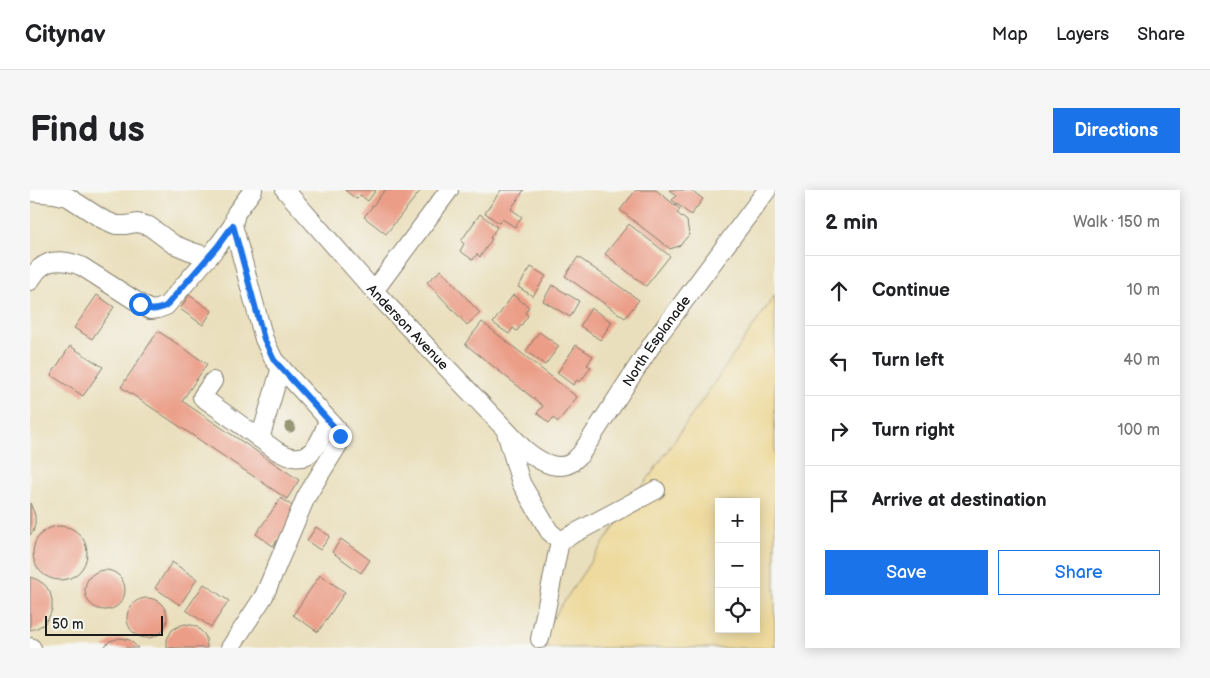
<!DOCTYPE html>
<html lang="en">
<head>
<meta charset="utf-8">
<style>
  :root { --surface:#fff; --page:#f6f6f6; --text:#202124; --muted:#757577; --line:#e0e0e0; --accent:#1a73e8 }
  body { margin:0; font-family:"Balsamiq Sans",sans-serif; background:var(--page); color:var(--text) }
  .controls { position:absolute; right:15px; bottom:15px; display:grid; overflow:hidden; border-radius:0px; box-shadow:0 2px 12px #0003 }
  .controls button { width:45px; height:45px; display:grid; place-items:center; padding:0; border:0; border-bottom:1px solid var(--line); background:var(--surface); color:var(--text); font:25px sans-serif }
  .scale { position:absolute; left:15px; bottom:12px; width:118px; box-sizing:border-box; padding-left:5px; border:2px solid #1c1c1c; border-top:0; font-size:14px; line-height:18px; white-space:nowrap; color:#1c1c1c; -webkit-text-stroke:4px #f6f6f2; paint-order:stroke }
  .stop { position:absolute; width:15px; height:15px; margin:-11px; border:4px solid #1a73e8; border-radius:50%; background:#fff }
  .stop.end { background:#1a73e8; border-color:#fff; box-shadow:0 1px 5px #0008 }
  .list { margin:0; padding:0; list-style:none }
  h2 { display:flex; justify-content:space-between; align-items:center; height:65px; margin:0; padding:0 20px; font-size:21px }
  h2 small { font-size:16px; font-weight:400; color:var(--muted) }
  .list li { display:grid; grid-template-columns:32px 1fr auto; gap:15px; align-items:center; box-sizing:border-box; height:70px; padding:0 20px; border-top:1px solid var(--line) }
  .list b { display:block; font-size:19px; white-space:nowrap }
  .list em { font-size:16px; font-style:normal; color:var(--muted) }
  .actions { display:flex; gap:10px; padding:15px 20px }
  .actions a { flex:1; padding:11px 0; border:1px solid var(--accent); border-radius:0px; text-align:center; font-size:18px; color:var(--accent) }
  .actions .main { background:var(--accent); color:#fff }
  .icon { flex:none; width:28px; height:28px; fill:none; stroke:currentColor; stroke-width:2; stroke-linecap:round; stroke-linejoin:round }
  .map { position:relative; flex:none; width:745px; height:458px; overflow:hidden; border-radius:0px }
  header { display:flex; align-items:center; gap:30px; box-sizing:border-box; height:70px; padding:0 25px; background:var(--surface); border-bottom:1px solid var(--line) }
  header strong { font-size:24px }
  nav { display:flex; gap:28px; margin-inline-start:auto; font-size:18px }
  .intro { display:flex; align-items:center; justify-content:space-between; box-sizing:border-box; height:120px; padding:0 30px }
  h1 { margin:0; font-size:35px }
  .button { padding:12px 22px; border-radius:0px; background:var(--accent); color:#fff; font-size:18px; font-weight:700 }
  main { display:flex; gap:30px; padding:0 30px }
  aside { flex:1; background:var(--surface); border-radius:0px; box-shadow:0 2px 12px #0003 }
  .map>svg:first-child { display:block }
  .sand { fill:#eeda9e; stroke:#857b5d; fill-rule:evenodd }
  .building { fill:#eb9d87 }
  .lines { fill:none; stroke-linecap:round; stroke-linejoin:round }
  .minor-casing { stroke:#837e6c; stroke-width:20 }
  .minor { stroke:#fff; stroke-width:18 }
  .tree { fill:#969874 }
  .route { stroke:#1a73e8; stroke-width:6 }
  .labels { text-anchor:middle; stroke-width:4; stroke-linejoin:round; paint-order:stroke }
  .street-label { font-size:14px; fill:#1c1c1c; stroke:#f6f6f2 }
</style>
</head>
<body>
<header>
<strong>Citynav</strong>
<nav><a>Map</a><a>Layers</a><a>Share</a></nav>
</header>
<div class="intro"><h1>Find us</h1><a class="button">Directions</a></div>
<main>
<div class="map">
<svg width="745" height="458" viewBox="0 0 745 458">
  <rect width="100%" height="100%" fill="#f6f6f2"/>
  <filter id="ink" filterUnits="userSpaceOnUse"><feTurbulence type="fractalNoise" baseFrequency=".02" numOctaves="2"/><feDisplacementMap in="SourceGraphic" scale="10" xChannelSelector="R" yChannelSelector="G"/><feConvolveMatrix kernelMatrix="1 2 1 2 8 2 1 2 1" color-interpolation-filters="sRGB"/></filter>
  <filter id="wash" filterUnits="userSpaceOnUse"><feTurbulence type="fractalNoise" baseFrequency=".0096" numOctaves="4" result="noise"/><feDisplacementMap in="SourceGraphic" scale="20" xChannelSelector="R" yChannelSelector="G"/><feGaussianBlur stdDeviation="1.12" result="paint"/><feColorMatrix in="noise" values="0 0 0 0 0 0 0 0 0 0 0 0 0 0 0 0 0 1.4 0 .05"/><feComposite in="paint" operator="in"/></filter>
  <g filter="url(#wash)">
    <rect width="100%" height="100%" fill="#eadfbc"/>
    <path class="sand" d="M745 105V458H503L559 374ZM689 312H726V439H689Z"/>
    <g id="blocks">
      <g class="building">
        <path d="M315 0H346L338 11 330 5 326 9Z"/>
        <path d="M355 0H391L356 44 334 27Z"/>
        <path d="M471 0H494L481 19 492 27 485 37 472 29 469 33 455 23Z"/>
        <path d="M606 0H626L650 19 647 23 657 31 659 45 649 56 640 59 590 20Z"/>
        <path d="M639 0H661L673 9 661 25 642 10 646 6Z"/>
        <path d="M450 24 467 37 460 48 462 49 450 67 447 64 443 70 430 61 434 54 431 51Z"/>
        <path d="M599 34 640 66 616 96 575 64Z"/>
        <path d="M548 67 609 110 595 128 535 86Z"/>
        <path d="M501 77 516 86 503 106 488 97Z"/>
        <path d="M411 80 450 123 437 135 397 92Z"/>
        <path d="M522 95 549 111 540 127 513 111Z"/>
        <path d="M67 105 84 117 62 149 44 138Z"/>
        <path d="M159 105 182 121 173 135 150 119Z"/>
        <path d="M483 105 499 117 495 123 498 126 487 141 483 138 479 144 463 133Z"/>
        <path d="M561 118 582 132 570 150 550 136Z"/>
        <path d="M452 132 547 207 528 232 523 228 519 233 507 223 513 216 435 154Z"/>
        <path d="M128 141 177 174 152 211 269 290 257 309 91 197Z"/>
        <path d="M509 142 529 156 515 175 496 161Z"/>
        <path d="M546 155 563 166 557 175 561 177 550 192 547 190 543 195 527 183Z"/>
        <path d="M40 156 73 177 53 206 21 185Z"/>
        <path d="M251 308 268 320 243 356 226 344Z"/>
        <path d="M0 313 5 325V334L3 342 0 345Z"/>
        <circle cx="30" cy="363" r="27"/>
        <path d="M286 337 300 346 290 360 277 351Z"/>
        <path d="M311 349 340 370 331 383 302 362Z"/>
        <path d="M142 372 167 389 150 415 125 398Z"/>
        <circle cx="75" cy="400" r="20"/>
        <path d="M290 385 315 402 288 442 263 425Z"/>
        <path d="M0 387 8 390 15 395 20 402 22 410V419L19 427 14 434 7 438 0 440Z"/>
        <path d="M174 394 199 411 181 437 156 420Z"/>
        <circle cx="117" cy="428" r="20"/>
        <path d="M156 434 166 436 174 444 176 448 177 458H137V449L142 440 151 435Z"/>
        <path d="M90 448 100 450 108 458H73L80 451Z"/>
      </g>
    </g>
  </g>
  <g filter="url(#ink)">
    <use href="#blocks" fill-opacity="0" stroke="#837e6c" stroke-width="1"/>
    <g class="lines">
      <defs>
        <g id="minor">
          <path id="s1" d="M255 0 344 101 494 259C506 269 525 282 541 273 544 271 547 267 550 265L625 150 737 0"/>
          <path d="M0 2 24 4 38 7 72 29 86 35H96L107 33 119 36 143 54 160 61 179 67"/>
          <path d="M0 91C3 87 6 81 10 78 21 68 38 71 51 76L120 120 128 119 136 116 187 57 203 35 206 23 223 0"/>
          <path d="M344 101 419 0"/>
          <path d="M183 191 172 207 247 261C251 263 254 265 258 266 283 274 292 248 298 230"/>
          <path d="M476 242 491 293 519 341 530 351 510 449"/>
          <path d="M230 249 251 177"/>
          <path d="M530 351 626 300"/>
          <path d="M0 457 2 458"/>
          <path d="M200 458 234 406 276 307 308 255 309 247 307 239 244 170 234 149 203 35"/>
        </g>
      </defs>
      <use href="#minor" class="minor-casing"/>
      <use href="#minor" class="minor"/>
    </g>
    <circle class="tree" cx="260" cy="237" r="5.5"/>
  </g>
  <g class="lines" filter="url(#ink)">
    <path class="route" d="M110 114C121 121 124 121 136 116L187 57 203 35 234 149 244 170 307 240 310 246"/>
  </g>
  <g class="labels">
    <g class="street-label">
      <text dy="5" stroke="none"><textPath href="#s1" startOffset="184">Anderson Avenue</textPath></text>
      <text dy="5" stroke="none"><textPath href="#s1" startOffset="554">North Esplanade</textPath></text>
    </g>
  </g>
</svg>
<div class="controls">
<button>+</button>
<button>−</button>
<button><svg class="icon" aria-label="locate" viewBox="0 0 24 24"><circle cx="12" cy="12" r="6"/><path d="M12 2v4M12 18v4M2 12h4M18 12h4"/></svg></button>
</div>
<div class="scale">50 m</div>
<div class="stop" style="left:110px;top:114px"></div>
<div class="stop end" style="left:310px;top:246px"></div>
</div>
<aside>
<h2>2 min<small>Walk · 150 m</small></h2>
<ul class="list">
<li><svg class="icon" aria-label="ahead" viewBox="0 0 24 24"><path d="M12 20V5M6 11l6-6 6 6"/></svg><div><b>Continue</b></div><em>10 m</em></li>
<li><svg class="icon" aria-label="left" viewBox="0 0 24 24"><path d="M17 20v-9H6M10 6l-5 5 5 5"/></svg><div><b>Turn left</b></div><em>40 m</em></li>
<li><svg class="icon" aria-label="right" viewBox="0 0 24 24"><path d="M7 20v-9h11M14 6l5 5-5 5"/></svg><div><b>Turn right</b></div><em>100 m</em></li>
<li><svg class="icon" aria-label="arrive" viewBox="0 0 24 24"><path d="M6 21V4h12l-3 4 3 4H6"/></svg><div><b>Arrive at destination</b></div></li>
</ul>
<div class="actions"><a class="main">Save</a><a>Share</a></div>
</aside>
</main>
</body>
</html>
